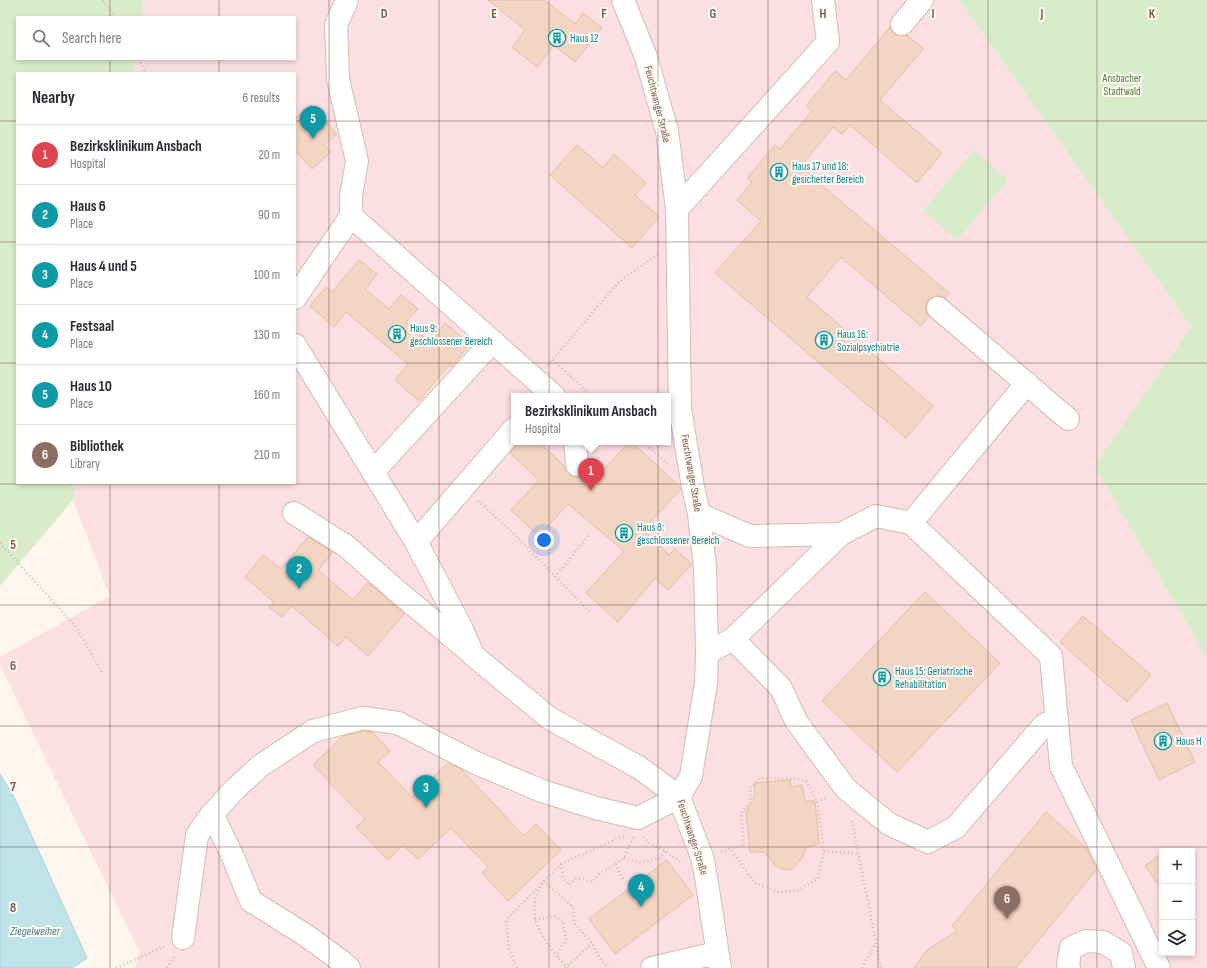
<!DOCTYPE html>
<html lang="en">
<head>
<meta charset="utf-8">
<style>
  :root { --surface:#fff; --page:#f7f7f7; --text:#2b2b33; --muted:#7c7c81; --line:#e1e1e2; --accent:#e76f51 }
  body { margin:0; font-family:"Sofia Sans Condensed",sans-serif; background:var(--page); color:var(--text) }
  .controls { position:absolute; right:12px; bottom:12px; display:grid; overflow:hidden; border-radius:0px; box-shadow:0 2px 6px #0003 }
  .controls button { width:36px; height:36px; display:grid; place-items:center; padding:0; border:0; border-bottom:1px solid var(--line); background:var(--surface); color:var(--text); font:20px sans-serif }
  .you { position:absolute; left:544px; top:540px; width:14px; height:14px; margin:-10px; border:3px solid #fff; border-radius:50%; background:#1a73e8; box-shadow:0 0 0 6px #1a73e833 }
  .badge { display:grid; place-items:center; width:26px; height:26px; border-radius:50%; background:var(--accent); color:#fff; font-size:13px; font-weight:700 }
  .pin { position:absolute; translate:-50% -33px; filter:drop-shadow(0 1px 2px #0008) }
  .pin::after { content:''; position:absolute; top:21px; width:14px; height:12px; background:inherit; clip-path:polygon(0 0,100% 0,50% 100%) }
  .popup { position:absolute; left:511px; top:393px; width:160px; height:52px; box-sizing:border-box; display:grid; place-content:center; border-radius:0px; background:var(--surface); filter:drop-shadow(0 1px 3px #0005); font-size:13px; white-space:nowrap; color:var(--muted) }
  .popup b { font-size:15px; color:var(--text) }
  .popup::after { content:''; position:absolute; left:50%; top:100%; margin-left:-8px; border:8px solid transparent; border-top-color:var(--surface) }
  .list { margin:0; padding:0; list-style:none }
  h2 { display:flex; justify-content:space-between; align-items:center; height:52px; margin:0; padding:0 16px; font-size:17px }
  h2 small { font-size:13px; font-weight:400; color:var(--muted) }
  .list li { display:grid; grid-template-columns:26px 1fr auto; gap:12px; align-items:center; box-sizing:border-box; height:60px; padding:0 16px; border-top:1px solid var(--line) }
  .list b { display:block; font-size:15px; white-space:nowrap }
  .list p { margin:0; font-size:13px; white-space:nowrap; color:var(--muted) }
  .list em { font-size:13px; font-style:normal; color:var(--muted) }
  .icon { flex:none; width:22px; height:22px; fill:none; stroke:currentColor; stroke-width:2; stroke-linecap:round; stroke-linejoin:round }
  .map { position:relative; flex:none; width:1207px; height:968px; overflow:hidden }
  .search { position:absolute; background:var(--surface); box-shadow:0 2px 6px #0003; left:16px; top:16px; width:280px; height:44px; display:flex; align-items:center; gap:10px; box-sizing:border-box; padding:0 14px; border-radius:0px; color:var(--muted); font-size:15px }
  .panel { position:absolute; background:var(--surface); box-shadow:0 2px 6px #0003; left:16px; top:72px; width:280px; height:412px; border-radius:0px }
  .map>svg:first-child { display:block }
  .medical { fill:#fbdfe3; fill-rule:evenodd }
  .green { fill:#d8ecc9 }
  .water { fill:#bfe3e8; stroke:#a5d3da }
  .building { fill:#f3d5c3; stroke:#e6bba3 }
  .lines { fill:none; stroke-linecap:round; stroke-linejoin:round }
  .minor-casing { stroke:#d1beb0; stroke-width:24 }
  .path { stroke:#d9b8a5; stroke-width:2.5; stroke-dasharray:1 3; stroke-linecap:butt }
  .minor { stroke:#fff; stroke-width:22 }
  .grid { fill:none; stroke:#7a5c4d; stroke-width:1; stroke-opacity:0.55 }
  .labels { text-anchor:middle; stroke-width:4; stroke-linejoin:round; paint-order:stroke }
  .culture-label { font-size:11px; fill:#0d838f; stroke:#fffaf3; text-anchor:start }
  .park-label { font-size:11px; fill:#537a41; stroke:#fffaf3 }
  .street-label { font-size:11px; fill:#7a5c4d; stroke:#fffaf3 }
  .water-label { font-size:12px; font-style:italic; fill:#437c86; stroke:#fffaf3 }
  .grid-label { font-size:13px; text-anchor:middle; font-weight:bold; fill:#7a5c4d; stroke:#fffaf3; stroke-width:4; stroke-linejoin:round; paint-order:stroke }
</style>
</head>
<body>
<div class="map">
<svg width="1207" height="968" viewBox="0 0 1207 968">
  <rect width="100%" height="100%" fill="#fdf6ec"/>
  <path class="medical" d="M144 0H959L1191 327 1094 466 1207 658V968H135L140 953 0 665V657L110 596 73 500 75 483H295V73H133L135 59H295V17H141ZM514 396H668V442H514ZM1162 851H1192V953H1162Z"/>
  <g class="green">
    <path d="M0 0H144L141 17H17V59H135L133 73H17V483H75L73 500 0 586Z"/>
    <path d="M959 0H1207V658L1094 466 1191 327Z"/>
    <path d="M974 150 1008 180 957 240 923 211Z"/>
  </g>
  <path class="water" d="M0 774 15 799 87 958 72 968H0Z"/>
  <g class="building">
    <path d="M488 0H544L575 24 583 13 602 28 575 62 554 45 537 67 512 47 525 30Z"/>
    <path d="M890 27 894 34 900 36 907 35 923 49 880 100 942 153 917 183 850 125 842 134 833 127 800 167 949 293 945 298 940 296H934L928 300 926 306V312L929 316 921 326 841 257 807 297 933 406 906 438 715 273 761 221 737 200 752 182 747 178 775 145 780 149 812 111 806 106 835 71 846 80Z"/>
    <path d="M311 105 337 134 324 145 331 152 312 169 295 150V119Z"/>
    <path d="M577 145 603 168 614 154 646 183 635 195 659 217 632 248 550 175Z"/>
    <path d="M359 260 377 274 365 289 389 309 401 295 418 309 406 322 430 342 445 323 470 344 451 367 449 365 419 401 395 380 408 364 346 312 334 327 310 306 326 287 332 292Z"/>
    <path d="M519 442H539L564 466 567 472 571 476 577 477 588 487 629 442H632L680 487 681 489 643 530 669 555 675 549 692 564 668 590 655 578 618 622 586 593 624 551 568 504 539 536 511 510 539 480 510 453Z"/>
    <path d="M308 537 333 552 318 570 353 600 368 582 404 614 368 656 346 637 338 646 292 606 282 617 269 607 274 602 245 577 263 555 281 569Z"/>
    <path d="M925 592 1000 663 897 772 822 701Z"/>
    <path d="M1083 616 1151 675 1127 702 1060 642Z"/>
    <path d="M1167 703 1195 762 1159 780 1131 720Z"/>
    <path d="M364 731 372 732 390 751 378 762 412 797 448 763 461 769 524 836 536 824 561 850 508 901 482 873 488 867 451 828 418 859 403 845 388 860 356 827 365 819 313 765 343 736Z"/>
    <path d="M790 780 791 787 802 785 805 801H815L819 844 806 847 803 857 791 870 782 869 776 866 764 852H750L746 811 754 798 755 783Z"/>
    <path d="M1046 812 1087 849 1097 869 1016 968H914L927 950 957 931 952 926Z"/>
    <path d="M1162 853V890L1145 866Z"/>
    <path d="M667 860 693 895 615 954 589 919Z"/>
  </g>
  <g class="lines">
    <defs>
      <g id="minor">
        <path d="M347 0 336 25 338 79 357 161 351 196V216L554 396"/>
        <path d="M623 0 646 57 667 131 677 209 680 409 693 487 699 514 705 567 707 653 706 683 691 776 679 797 702 857 706 877 720 968"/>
        <path d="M902 24 922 0"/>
        <path d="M677 209 828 42 823 0"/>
        <path d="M295 298 351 216"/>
        <path d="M938 308 1068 419"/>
        <path d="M295 345 416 542"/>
        <path d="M575 442 577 465"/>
        <path d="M373 472 493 341"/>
        <path d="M294 513 346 546 397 591 469 651"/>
        <path d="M699 514 750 536 841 534 876 516 911 523 1051 656 1061 766 1159 968"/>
        <path d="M911 523 1027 383"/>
        <path d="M733 639 841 534"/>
        <path d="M707 653 733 639 781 688 796 721 846 789 889 824 928 842 956 827 1044 725 1057 719"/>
        <path d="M212 814 233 857 251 901 307 936 341 961 349 968"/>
        <path d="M183 938 197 835 212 814 234 790 260 766 313 731 363 718 398 723 476 763 542 791 596 808 638 818 679 797 640 768 549 718 473 655 462 629 416 542 514 429"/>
        <path d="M652 968 717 953"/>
        <path d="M1069 968 1068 964 1071 948 1086 941 1103 942 1121 953 1124 968"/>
      </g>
    </defs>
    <use href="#minor" class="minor-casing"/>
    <g class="path">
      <path d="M103 0 115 17"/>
      <path d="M139 59 146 73"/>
      <path d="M553 360 592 396"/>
      <path d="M548 365 618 283 658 254"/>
      <path d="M643 442 669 465"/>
      <path d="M478 501 512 532 591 613"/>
      <path d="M0 543 76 627 103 674"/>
      <path d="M555 577 589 535"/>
      <path d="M817 802 828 797"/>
      <path d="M852 821 881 968"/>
      <path d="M643 837 649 843 665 851 682 863"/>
      <path d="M824 851 858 854"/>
      <path d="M721 852 730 849 755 883 779 892 797 891 818 878 824 851 817 802 806 781 797 779 760 778 750 788 751 800 741 814 744 845 730 849"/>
      <path d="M624 858 641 862 660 858 665 851"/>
      <path d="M561 864 563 877 568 885 577 878 592 882 599 874 616 864"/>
      <path d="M623 879 616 864 624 858 633 837"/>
      <path d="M535 920 555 916 563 921 566 940 558 952V958"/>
      <path d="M116 968 165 946"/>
      <path d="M167 968 175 955"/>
      <path d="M517 968 509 949 506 920 561 864 624 836"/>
      <path d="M565 968 592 943"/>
      <path d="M568 968 558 958 544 939 535 920V899L543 881 573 907 574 923 592 943 602 961 609 968"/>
      <path d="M862 968 875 944"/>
    </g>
    <use href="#minor" class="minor"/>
  </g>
  <path class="grid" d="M110 0V17M219 0V17M329 0V968M439 0V968M549 0V968M658 0V968M768 0V968M878 0V968M988 0V968M1097 0V968M110 59V73M219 59V73M0 121H17M295 121H1207M0 242H17M295 242H1207M0 363H17M295 363H1207M110 483V968M219 483V968M0 484H1207M0 605H1207M0 726H1207M0 847H1207"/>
  <defs>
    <symbol id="building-ring" viewBox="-11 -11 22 22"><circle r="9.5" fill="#fffaf3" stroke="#0f9aa8" stroke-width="1.5"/><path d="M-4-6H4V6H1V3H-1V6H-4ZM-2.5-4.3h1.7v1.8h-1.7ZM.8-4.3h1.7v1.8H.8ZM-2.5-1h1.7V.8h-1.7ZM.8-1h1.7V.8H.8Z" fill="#0f9aa8"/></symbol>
  </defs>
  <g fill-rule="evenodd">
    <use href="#building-ring" x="547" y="28" width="20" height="20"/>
    <use href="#building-ring" x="769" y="162" width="20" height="20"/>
    <use href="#building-ring" x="387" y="324" width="20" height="20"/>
    <use href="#building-ring" x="814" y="330" width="20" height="20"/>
    <use href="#building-ring" x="614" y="523" width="20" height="20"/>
    <use href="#building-ring" x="872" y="667" width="20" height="20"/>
    <use href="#building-ring" x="1153" y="731" width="20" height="20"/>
  </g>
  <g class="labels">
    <g class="culture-label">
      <text x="570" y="42">Haus 12</text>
      <text x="792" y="170">Haus 17 und 18:<tspan x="792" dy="13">gesicherter Bereich</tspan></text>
      <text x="410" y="332">Haus 9:<tspan x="410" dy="13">geschlossener Bereich</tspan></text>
      <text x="837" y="338">Haus 16:<tspan x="837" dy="13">Sozialpsychiatrie</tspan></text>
      <text x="637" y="531">Haus 8:<tspan x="637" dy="13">geschlossener Bereich</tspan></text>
      <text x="895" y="675">Haus 15: Geriatrische<tspan x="895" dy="13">Rehabilitation</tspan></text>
      <text x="1176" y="745">Haus H</text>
    </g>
    <g class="park-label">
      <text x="1122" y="82">Ansbacher<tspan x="1122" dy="13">Stadtwald</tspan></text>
    </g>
    <g class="street-label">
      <text transform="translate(658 104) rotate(76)" y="4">Feuchtwanger Straße</text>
      <text transform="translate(692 473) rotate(80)" y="4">Feuchtwanger Straße</text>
      <text transform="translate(693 837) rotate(72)" y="4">Feuchtwanger Straße</text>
    </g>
    <g class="water-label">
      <text x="35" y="935">Ziegelweiher</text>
    </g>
  </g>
  <g class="grid-label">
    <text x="384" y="18">D</text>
    <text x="494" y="18">E</text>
    <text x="604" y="18">F</text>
    <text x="713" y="18">G</text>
    <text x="823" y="18">H</text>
    <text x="933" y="18">I</text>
    <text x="1042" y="18">J</text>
    <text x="1152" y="18">K</text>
    <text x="13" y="549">5</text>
    <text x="13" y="670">6</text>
    <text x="13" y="791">7</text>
    <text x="13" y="912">8</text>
  </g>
</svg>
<div class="controls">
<button>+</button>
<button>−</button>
<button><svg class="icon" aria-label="layers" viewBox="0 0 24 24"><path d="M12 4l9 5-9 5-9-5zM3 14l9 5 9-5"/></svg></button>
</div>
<div class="you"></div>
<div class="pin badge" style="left:591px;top:491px;background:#e0444e">1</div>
<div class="popup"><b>Bezirksklinikum Ansbach</b>Hospital</div>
<div class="pin badge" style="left:299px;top:589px;background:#0f9aa8">2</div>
<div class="pin badge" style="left:426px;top:808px;background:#0f9aa8">3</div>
<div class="pin badge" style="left:641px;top:907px;background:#0f9aa8">4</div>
<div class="pin badge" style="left:313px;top:139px;background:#0f9aa8">5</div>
<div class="pin badge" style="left:1007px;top:919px;background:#8d6e63">6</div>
<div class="search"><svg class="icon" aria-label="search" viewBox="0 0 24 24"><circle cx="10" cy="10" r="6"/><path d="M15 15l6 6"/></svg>Search here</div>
<section class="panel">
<h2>Nearby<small>6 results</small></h2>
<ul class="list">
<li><span class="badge" style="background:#e0444e">1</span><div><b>Bezirksklinikum Ansbach</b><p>Hospital</p></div><em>20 m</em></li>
<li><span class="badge" style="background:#0f9aa8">2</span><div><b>Haus 6</b><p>Place</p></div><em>90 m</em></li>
<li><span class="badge" style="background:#0f9aa8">3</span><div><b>Haus 4 und 5</b><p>Place</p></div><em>100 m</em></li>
<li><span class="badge" style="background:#0f9aa8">4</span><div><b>Festsaal</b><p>Place</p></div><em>130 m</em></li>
<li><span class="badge" style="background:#0f9aa8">5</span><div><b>Haus 10</b><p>Place</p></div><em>160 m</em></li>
<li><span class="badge" style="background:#8d6e63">6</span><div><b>Bibliothek</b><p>Library</p></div><em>210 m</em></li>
</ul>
</section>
</div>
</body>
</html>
